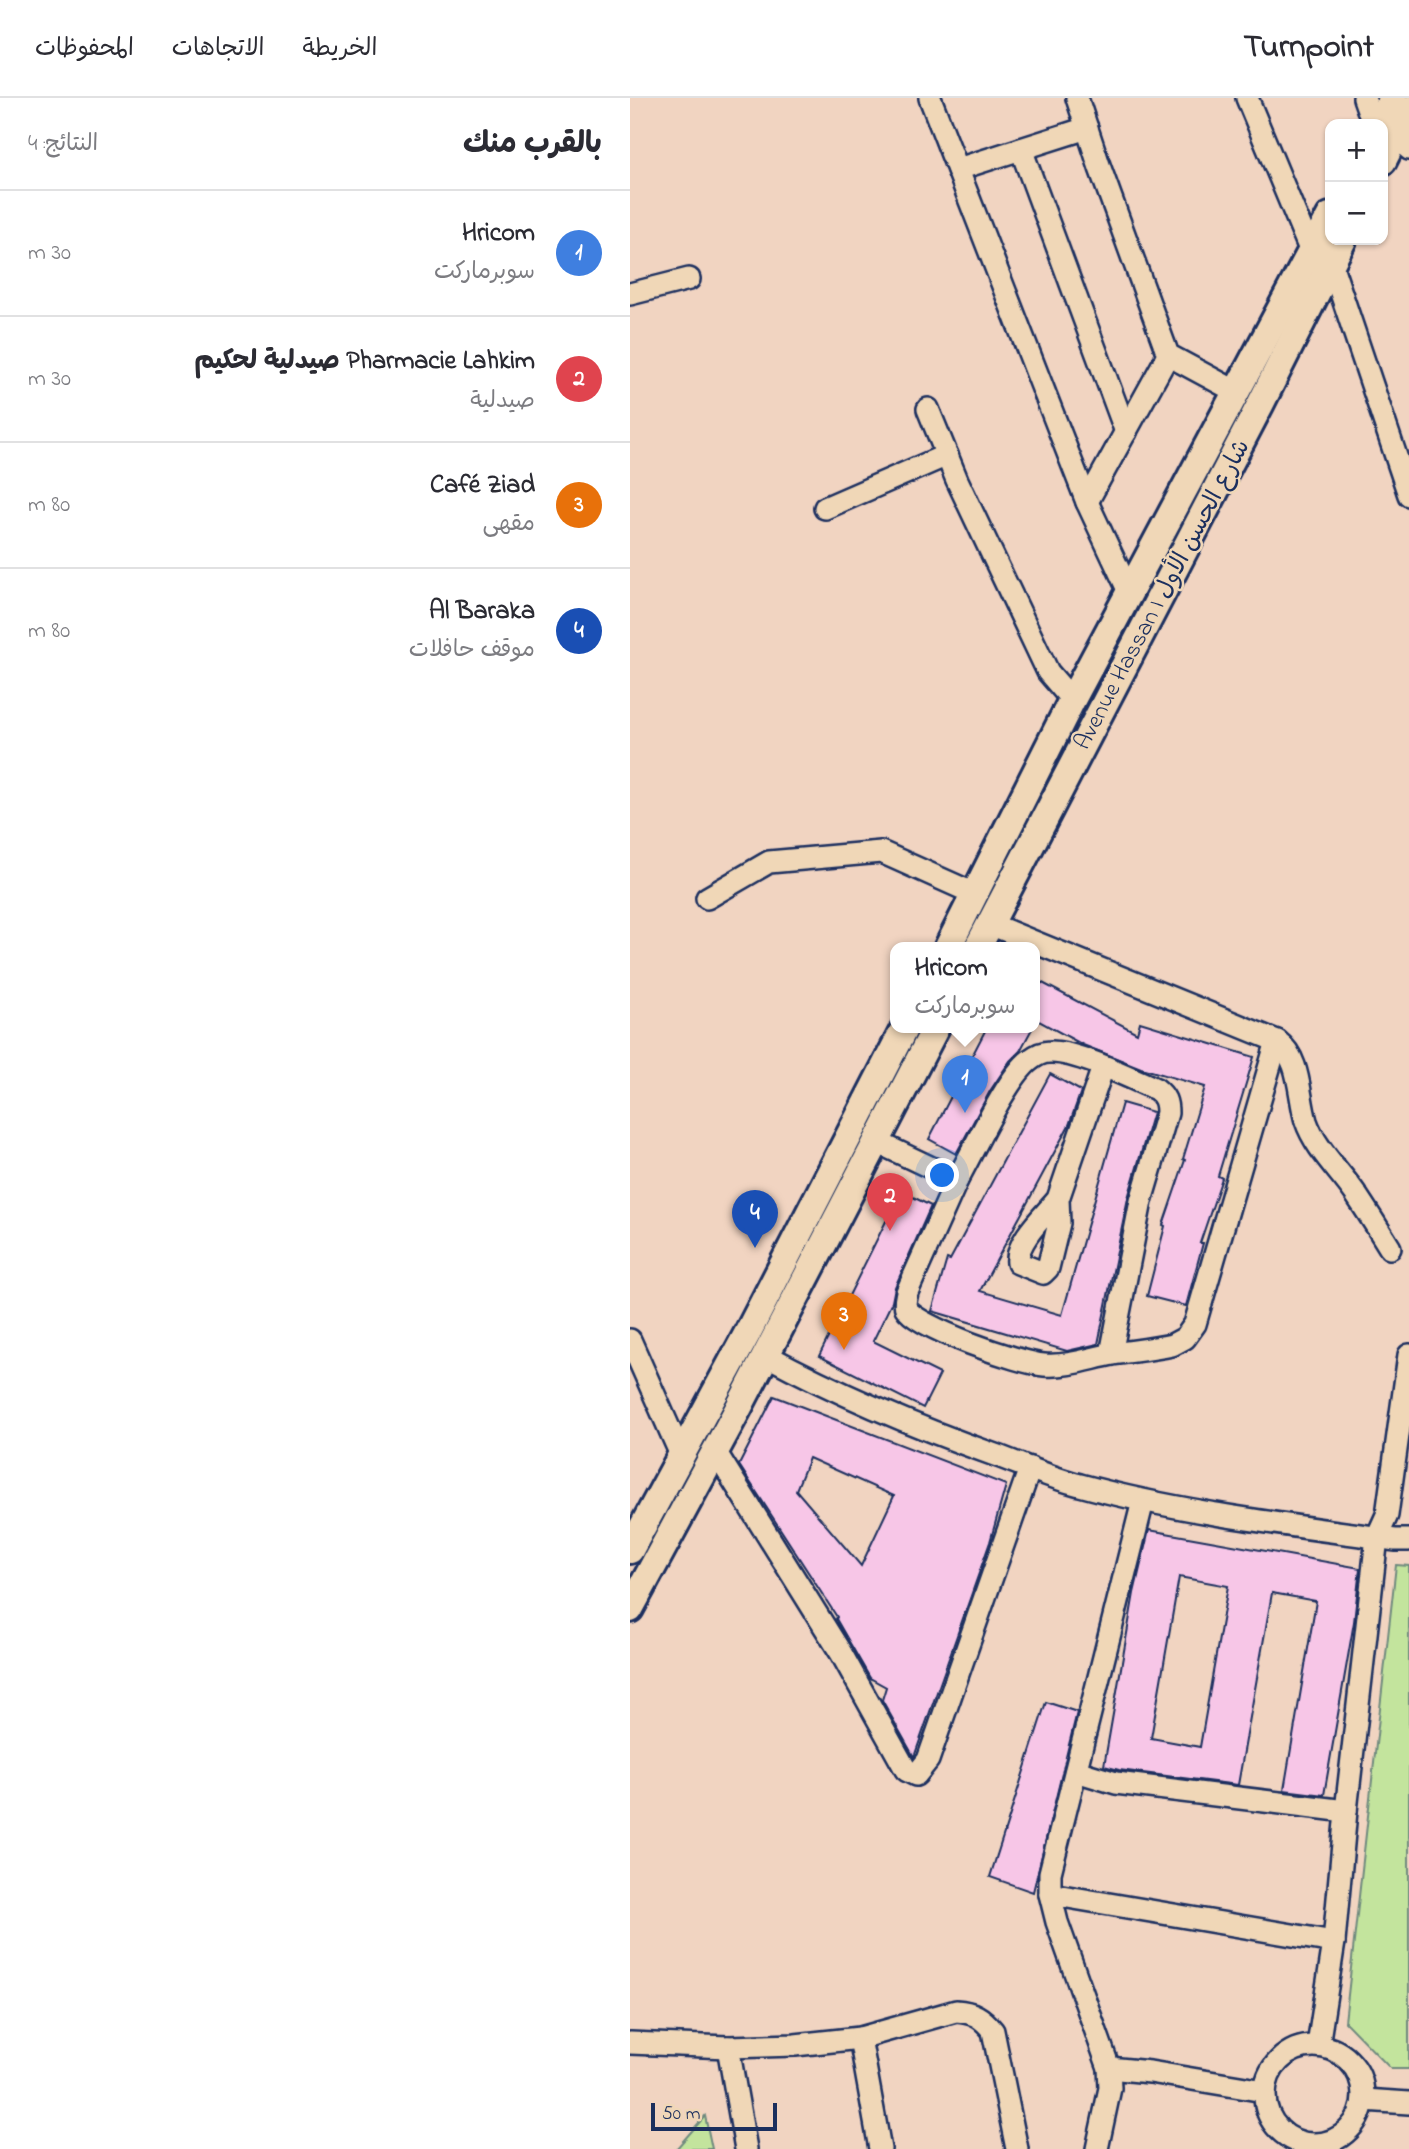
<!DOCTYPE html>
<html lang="ar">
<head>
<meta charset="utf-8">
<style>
  :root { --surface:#fff; --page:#f7f7f7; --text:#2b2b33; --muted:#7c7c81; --line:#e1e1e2; --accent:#1b2f5e }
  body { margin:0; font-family:"Indie Flower","Playpen Sans Arabic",sans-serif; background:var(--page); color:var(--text); direction:rtl }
  .controls { position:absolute; right:21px; top:21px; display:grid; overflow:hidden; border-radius:14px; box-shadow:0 2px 5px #0004 }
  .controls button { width:63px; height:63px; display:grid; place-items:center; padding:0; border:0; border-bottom:2px solid var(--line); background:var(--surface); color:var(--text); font:35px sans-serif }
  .scale { position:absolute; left:21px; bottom:18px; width:126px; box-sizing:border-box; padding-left:7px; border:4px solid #1b2f5e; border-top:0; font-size:19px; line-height:24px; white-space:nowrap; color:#1b2f5e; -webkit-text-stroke:5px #f0d7b7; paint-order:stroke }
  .you { position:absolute; left:313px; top:1078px; width:24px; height:24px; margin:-18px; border:5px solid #fff; border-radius:50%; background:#1a73e8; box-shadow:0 0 0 10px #1a73e833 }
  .badge { display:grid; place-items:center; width:46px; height:46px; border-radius:50%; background:var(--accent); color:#fff; font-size:23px; font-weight:700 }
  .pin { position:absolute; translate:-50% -58px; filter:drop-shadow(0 2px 4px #0008) }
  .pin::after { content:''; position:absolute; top:37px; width:24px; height:21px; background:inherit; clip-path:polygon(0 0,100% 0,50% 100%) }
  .popup { position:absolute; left:260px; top:844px; width:150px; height:91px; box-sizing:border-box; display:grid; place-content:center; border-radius:14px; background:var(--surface); filter:drop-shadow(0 2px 5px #0005); font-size:23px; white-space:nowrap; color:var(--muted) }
  .popup b { font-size:26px; color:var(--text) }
  .popup::after { content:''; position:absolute; left:50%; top:100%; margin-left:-14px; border:14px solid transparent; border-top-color:var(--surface) }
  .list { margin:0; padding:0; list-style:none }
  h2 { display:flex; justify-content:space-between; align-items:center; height:91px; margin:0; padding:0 28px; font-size:30px }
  h2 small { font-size:23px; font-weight:400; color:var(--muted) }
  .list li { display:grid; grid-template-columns:46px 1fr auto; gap:21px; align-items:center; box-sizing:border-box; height:126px; padding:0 28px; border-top:2px solid var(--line) }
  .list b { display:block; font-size:26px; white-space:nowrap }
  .list p { margin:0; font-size:23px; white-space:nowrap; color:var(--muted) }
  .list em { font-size:23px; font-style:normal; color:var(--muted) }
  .map { position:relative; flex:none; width:779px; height:2051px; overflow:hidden; direction:ltr }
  header { display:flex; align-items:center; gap:42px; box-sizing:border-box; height:98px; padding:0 35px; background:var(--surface); border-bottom:2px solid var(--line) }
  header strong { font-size:33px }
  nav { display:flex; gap:38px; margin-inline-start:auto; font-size:24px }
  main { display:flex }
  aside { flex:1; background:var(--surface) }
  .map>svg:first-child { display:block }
  .green { fill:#c3e49d; stroke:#6f8a7e; stroke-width:2 }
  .building { fill:#f7c6e7; stroke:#1b2f5e; stroke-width:2; fill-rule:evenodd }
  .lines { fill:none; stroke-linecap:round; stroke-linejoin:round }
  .minor-casing { stroke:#1b2f5e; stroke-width:26 }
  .major-casing { stroke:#1b2f5e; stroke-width:32 }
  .minor { stroke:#f0d7b7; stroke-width:21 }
  .major { stroke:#f0d7b7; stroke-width:26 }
  .labels { text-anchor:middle; stroke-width:5; stroke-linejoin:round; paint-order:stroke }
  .street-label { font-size:24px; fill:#1b2f5e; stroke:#f0d7b7 }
</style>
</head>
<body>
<header>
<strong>Turnpoint</strong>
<nav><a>الخريطة</a><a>الاتجاهات</a><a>المحفوظات</a></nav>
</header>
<main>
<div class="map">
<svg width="779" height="2051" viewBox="0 0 779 2051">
  <rect width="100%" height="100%" fill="#f1d4c1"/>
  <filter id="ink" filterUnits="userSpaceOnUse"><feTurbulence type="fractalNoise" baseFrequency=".0143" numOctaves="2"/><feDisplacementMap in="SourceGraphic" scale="14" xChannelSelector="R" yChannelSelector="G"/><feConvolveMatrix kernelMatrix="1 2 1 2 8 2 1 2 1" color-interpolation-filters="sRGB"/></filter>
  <g filter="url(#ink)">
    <g class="green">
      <path d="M766 1467 779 1468V1971H761L715 1924Z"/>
      <path d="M75 2018 82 2051H46Z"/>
    </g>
    <g class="building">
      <path d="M405 881 507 935 510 924 624 959 588 1078 592 1080 570 1145H573L556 1208 517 1198 535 1128 533 1127 555 1062 553 1061 575 989 511 970 453 947 405 921Z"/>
      <path d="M357 929H403L390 953 380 963 360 993 326 1056 299 1041Z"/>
      <path d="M420 976 451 993 439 1027 350 1193 432 1217 492 1005 523 1014 498 1100 468 1246 437 1253 302 1213 317 1161 320 1162Z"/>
      <path d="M271 1093 301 1108 265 1189 262 1204 243 1243 310 1276 293 1310 189 1258Z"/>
      <path d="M144 1298 376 1387 360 1444 284 1659 252 1602 256 1589 240 1580 206 1521 207 1519 109 1367ZM179 1360 264 1398 231 1468 166 1392Z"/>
      <path d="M519 1432 730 1470 724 1524 694 1697 654 1692 686 1503 642 1495 608 1687 489 1672 474 1668 504 1495ZM549 1479 598 1488 570 1649 521 1640Z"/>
      <path d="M416 1604 447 1614 403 1794 360 1779Z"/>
    </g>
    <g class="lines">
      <defs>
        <g id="minor">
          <path d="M300 0 457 404 500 496"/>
          <path d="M447 0 470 70 538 257 605 293"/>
          <path d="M617 0 681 154"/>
          <path d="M734 0 743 26"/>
          <path d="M771 27 779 51"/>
          <path d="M391 51 496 334"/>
          <path d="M328 71 457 30"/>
          <path d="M701 165 779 397"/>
          <path d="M0 196 59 181"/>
          <path d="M298 311 327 382 418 574 442 602"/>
          <path d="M457 404 538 257"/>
          <path d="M195 410 317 357"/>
          <path d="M77 800 139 764 251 754 345 796"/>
          <path d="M647 943C671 961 668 996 676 1023 685 1050 709 1072 725 1095 737 1113 749 1132 760 1150"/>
          <path d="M247 1044 327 1082C343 1054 377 979 400 962 405 958 413 954 420 954 446 953 501 980 526 991 535 998 537 1004 537 1015L511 1103 481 1256"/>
          <path d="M327 1082 277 1194C276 1200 274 1205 276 1210 287 1230 390 1265 414 1267 438 1269 461 1260 483 1256 503 1253 523 1251 542 1247L555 1240 565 1226 647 943 360 826"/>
          <path d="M428 1101C415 1117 385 1144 388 1165L413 1175 418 1170 429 1125 428 1101 473 969"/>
          <path d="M0 1242 51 1357"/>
          <path d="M136 1257C210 1297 286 1329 365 1357 393 1367 421 1380 450 1387 553 1415 659 1427 765 1442H779"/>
          <path d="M85 1353 211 1555 276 1672 286 1677 298 1662 400 1370"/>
          <path d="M446 1673 486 1685 716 1713 704 1844 688 1948"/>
          <path d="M716 1713 747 1439 757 1417 779 1257"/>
          <path d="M420 1796 704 1844"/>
          <path d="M230 1940 250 2051"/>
          <path d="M0 1945 98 1949 165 1947 230 1940 326 1913C343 1914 352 1919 363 1933L387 2051"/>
          <circle cx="684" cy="1997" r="49"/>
          <path d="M98 1949 116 2051"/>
          <path d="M479 1970 520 1974 634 1993"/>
          <path d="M734 2002 779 2005"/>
          <path d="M467 2051 480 1990 479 1970 427 1824 420 1796V1775L513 1403"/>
        </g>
        <g id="major">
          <path d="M749 26 763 0"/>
          <path d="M753 63 779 11"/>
          <path d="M318 849 442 602 700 118"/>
          <path d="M348 849 630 307 713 142"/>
          <path d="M0 1452 117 1236 275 929"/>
          <path d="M0 1511 108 1311 306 929"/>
        </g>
      </defs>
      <use href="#minor" class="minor-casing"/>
      <use href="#major" class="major-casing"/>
      <use href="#minor" class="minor"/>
      <use href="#major" class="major"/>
    </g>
  </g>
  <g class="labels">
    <g class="street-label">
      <text transform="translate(531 496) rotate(-62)" y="8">Avenue Hassan I شارع الحسن الأول</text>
    </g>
  </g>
</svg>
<div class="controls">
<button>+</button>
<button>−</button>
</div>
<div class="scale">50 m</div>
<div class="you"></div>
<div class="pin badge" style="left:335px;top:1015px;background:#3f7fe0">1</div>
<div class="popup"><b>Hricom</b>سوبرماركت</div>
<div class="pin badge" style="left:260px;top:1133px;background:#e0444e">2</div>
<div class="pin badge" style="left:214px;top:1252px;background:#e8710a">3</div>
<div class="pin badge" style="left:125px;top:1150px;background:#1a4fb4">4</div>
</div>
<aside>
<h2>بالقرب منك<small>النتائج: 4</small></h2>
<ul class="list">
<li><span class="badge" style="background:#3f7fe0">1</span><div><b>Hricom</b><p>سوبرماركت</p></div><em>30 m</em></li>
<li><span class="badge" style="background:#e0444e">2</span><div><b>Pharmacie Lahkim صيدلية لحكيم</b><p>صيدلية</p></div><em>30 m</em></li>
<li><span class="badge" style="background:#e8710a">3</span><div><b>Café Ziad</b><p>مقهى</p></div><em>80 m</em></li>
<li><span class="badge" style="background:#1a4fb4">4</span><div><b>Al Baraka</b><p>موقف حافلات</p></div><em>80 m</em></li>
</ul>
</aside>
</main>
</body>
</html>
